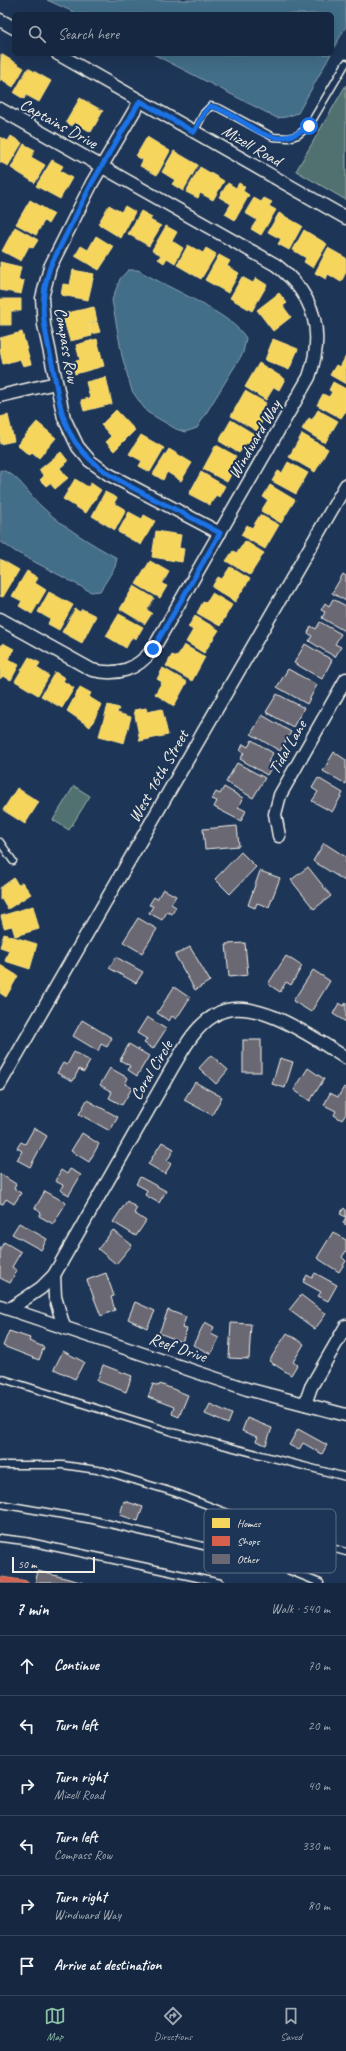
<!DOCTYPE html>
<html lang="en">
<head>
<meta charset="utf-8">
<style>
  :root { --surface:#162841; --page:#1f3048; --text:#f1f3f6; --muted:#9ea6b1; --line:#35445a; --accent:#8abfa5 }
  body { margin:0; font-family:Caveat,sans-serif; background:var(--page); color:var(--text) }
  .scale { position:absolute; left:12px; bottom:10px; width:83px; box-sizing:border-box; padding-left:4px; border:2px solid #f4f1e8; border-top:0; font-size:11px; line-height:14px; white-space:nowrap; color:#f4f1e8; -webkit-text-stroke:3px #1d3557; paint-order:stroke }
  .stop { position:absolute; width:12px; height:12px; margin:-9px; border:3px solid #1a73e8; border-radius:50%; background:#fff }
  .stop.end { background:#1a73e8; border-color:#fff; box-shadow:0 1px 4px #0008 }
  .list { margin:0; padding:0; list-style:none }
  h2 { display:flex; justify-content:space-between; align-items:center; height:52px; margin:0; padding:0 16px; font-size:17px }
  h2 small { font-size:13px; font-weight:400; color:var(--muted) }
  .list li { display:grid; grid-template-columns:26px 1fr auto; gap:12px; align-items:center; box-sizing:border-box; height:60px; padding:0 16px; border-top:1px solid var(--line) }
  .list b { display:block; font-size:15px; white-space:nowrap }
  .list p { margin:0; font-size:13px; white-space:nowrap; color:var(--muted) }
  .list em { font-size:13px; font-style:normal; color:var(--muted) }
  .icon { flex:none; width:22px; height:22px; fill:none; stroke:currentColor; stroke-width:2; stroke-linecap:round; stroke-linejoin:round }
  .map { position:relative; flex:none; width:346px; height:1583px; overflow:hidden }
  .search { position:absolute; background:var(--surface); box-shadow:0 4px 16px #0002; left:12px; right:12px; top:12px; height:44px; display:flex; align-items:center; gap:10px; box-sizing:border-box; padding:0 14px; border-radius:6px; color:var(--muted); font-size:15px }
  .sheet { height:412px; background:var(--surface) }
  nav { display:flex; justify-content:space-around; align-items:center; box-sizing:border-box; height:56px; border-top:1px solid var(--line); background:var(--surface); font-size:11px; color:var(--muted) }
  nav a { display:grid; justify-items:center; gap:2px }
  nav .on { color:var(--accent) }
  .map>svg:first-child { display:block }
  .green { fill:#517170; stroke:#a2b1ac }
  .water { fill:#426e89; stroke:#89a2af }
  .homes { fill:#f6d55c; stroke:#f5dd86 }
  .shops { fill:#d6604d; stroke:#df8c7c }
  .building { fill:#6a6873; stroke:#f4f1e8 }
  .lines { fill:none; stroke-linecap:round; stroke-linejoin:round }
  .service-casing { stroke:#f4f1e8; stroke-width:9 }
  .minor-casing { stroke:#f4f1e8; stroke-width:15 }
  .service { stroke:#1d3557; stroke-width:6 }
  .minor { stroke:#1d3557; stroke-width:12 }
  .route { stroke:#1a73e8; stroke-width:5 }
  .labels { text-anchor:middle; stroke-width:4; stroke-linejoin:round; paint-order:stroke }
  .street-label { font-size:17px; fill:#f4f1e8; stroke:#1d3557 }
  .key { fill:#1d3557; stroke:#5e6d82; stroke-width:1 }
  .key-label { font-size:11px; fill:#f4f1e8 }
</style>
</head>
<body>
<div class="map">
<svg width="346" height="1583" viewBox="0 0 346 1583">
  <rect width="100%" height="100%" fill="#1d3557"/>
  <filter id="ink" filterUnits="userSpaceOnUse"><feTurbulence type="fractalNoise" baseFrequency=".025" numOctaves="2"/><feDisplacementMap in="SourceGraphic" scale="8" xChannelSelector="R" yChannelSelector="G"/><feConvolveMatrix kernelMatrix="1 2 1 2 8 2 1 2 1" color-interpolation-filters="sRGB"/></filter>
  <g filter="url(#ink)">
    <g class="green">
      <path d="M346 85V200L296 171Z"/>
      <path d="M74 786 90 796 69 830 53 820Z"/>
    </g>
    <g class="water">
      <path d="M47 0H346V26L332 52V14H78Z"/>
      <path d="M153 54H331L298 113 286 117 277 118Z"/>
      <path d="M128 270H138C166 287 231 313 246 338L243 353 197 428 185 432 176 429 147 412 132 391 122 356 112 300 120 279Z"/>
      <path d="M0 470C17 472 29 495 41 506 63 527 90 543 117 558L115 567 100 591 91 592 16 552 1 542Z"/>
    </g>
    <g class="homes">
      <path d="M1 54 24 68 13 87 1 79 0 81Z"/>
      <path d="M28 68 51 81 39 102 26 95 24 99 14 93Z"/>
      <path d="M80 98 103 111 91 132 74 122 72 126 66 122Z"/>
      <path d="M11 136 22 143 8 166 0 162V137L8 141Z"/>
      <path d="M147 137 170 151 157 175 140 166 143 160 136 156Z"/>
      <path d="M24 144 35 150 31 157 45 165 35 183 11 168Z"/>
      <path d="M174 151 198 165 183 191 172 184 175 180 162 172Z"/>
      <path d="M52 160 63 166 60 171 72 178 60 199 36 186Z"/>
      <path d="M200 167 224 181 213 200 200 193 198 198 186 192Z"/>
      <path d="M228 183 236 188 239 183 245 187 243 191 249 195 235 220 225 214 231 204 219 197Z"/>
      <path d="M254 198 261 202 264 198 272 202 269 206 276 210 261 235 251 229 257 220 245 213Z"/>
      <path d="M30 200 54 214 48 224 44 221 36 235 16 224Z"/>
      <path d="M109 205 121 212 125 206 135 212 121 238 98 224Z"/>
      <path d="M141 211 152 217 150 220 161 226 149 246 128 234Z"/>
      <path d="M279 213 302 226 289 250 278 244 281 239 268 232Z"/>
      <path d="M166 226 177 232 172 241 183 248 175 263 167 258 164 263 158 259 161 255 152 250Z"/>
      <path d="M15 227 38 240 33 248 29 246 21 261 2 251Z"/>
      <path d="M304 230 327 244 313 268 304 262 306 258 293 250Z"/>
      <path d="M96 236 114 247 99 270 75 256 81 246 88 250Z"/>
      <path d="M188 245 203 253 206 248 216 254 201 279 177 265Z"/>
      <path d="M328 248 346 258V272L341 282 328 274 326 279 315 273Z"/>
      <path d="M219 255 230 261 227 266 239 273 228 293 205 280Z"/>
      <path d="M0 262 21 267 18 280 24 281 21 294 0 290Z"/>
      <path d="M73 270 94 274 88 300 61 295 63 284 70 285Z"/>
      <path d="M242 277 253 283 256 278 267 285 252 311 230 298Z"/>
      <path d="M279 293 287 303 283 306 291 317 273 331 257 310Z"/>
      <path d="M0 299H21V311H11V325H0Z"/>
      <path d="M94 307 97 321 89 323 92 336 70 341 62 314Z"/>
      <path d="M97 322 100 332 92 334 89 324Z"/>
      <path d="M22 332 31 364 23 366 20 359 3 364 0 351V338Z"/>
      <path d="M97 339 104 366 75 374 72 362 80 360 76 345Z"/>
      <path d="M273 339 298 349 289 370 265 360Z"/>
      <path d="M346 356V384L330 375 336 365 340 367Z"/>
      <path d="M259 363 285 379 279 390 274 387 266 400 245 387Z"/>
      <path d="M106 377 112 404 84 411 81 400 90 398 86 382Z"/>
      <path d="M333 382 346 389V412H345L341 418 317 405 323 394 329 397 332 392 329 390Z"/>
      <path d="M245 391 266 403 257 417 263 420 257 431 231 416Z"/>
      <path d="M116 410 135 430 114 451 106 442 111 436 101 425Z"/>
      <path d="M318 410 338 421 325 443 302 429 309 418 312 420Z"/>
      <path d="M8 415 14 441 0 444V417Z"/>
      <path d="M231 420 254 434 248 444 246 443 239 453 219 441Z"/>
      <path d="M37 422 56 438 39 458 32 452 29 455 17 445Z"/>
      <path d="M302 434 328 449 315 472 289 457Z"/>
      <path d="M141 435 164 448 150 472 139 466 142 461 129 454Z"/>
      <path d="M216 445 236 456 228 469 233 471 227 482 203 469Z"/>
      <path d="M169 449 192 463 181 481 167 472 163 480 153 474Z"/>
      <path d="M61 452 68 461 60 468 68 478 55 489 50 483 46 486 40 480 44 476 39 470Z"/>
      <path d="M288 462 308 473 296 494 272 481 278 471 282 473Z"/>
      <path d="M201 472 225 486 219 497 216 495 210 505 189 494Z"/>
      <path d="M75 479 88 487 91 483 101 490 86 513 63 499Z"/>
      <path d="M270 485 295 500 281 523 261 511 268 500 263 497Z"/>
      <path d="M105 492 117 498 114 503 126 510 115 530 92 516Z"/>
      <path d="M129 512 142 519 144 515 155 521 141 545 118 532Z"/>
      <path d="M260 515 279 525 265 549 241 535 247 525 252 528Z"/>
      <path d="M156 531 181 535 179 548 184 549 182 562 152 557Z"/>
      <path d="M245 541 264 553 250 575 226 561 233 551 237 553Z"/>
      <path d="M0 559 19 570 3 597 0 596Z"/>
      <path d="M150 561 169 572 162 584 167 586 160 598 136 584Z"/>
      <path d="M230 567 250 579 235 602 212 587 218 577 222 579Z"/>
      <path d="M27 571 38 578 35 583 46 590 32 614 19 606 22 601 12 596Z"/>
      <path d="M134 586 154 598 147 610 152 613 145 624 120 609Z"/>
      <path d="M49 592 73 605 59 630 48 624 50 619 38 612Z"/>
      <path d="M212 593 232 605 220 626 197 613 203 602 206 603Z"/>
      <path d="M75 609 80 612 82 609 96 616 82 643 62 632Z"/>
      <path d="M119 614 143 627 136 639 132 637 126 648 106 636Z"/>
      <path d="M195 616 219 630 204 653 186 642 193 630 188 627Z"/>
      <path d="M3 643 14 649 8 659 19 665 11 680 3 676 0 679V648Z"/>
      <path d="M184 645 205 657 192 681 166 666 172 655 177 657Z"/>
      <path d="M29 657 40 663 37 668 49 676 38 695 15 681Z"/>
      <path d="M163 668 187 682 174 706 155 694 162 682 157 679Z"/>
      <path d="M55 672 65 678 63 681 74 688 62 708 41 696Z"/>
      <path d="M80 687 91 693 89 697 102 705 90 727 67 711Z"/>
      <path d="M108 705 119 708 117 713 131 717 124 743 99 736Z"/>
      <path d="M146 708 147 712 162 709 168 735 140 741 134 710Z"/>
      <path d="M17 788 39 802 25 824 3 810Z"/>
      <path d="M14 878 18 885 22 882 31 894 8 909 2 899 0 900V888Z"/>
      <path d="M33 906 39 929 15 936 12 926 4 928 1 916Z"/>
      <path d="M4 934 37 944 30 969 5 961 9 950 0 947Z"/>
      <path d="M0 965 18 976 6 997 0 993Z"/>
    </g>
    <path class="shops" d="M2 1577 28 1581V1583H0Z"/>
    <g class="building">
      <path d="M343 574 346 576V601L332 593Z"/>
      <path d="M333 599 346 606V632L322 618 325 612 321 610 325 603 329 606Z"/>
      <path d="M320 622 341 634 335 644 341 647 335 657 309 641 312 636 308 633 311 626 316 629Z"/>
      <path d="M305 644 332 660 322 679 294 663Z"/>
      <path d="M288 669 317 685 307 704 277 687Z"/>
      <path d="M277 694 304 708 293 727 266 712Z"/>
      <path d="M262 715 291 732 280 751 251 734Z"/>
      <path d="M252 740 273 753 268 762 273 765 267 775 240 759 244 753 240 751 243 744 248 747Z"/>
      <path d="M334 752 346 760V784L323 771Z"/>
      <path d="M237 763 265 778 253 798 226 782Z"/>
      <path d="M318 778 343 793 332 812 312 801 318 792 312 788Z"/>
      <path d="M224 787 243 798 238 807 246 811 241 821 214 807 217 801 212 799 216 792 220 794Z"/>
      <path d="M237 826 239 846 205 849 203 829Z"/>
      <path d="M324 843 346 857 345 881 313 861Z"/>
      <path d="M241 852 256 867 230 894 215 879Z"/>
      <path d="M308 867 331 896 314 909 291 880Z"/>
      <path d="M260 871 280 878 269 907 257 903 255 908 248 905Z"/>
      <path d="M163 889 176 896 171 904 176 907 172 914 167 912 162 920 149 913 153 906 149 905 154 897 157 899Z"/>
      <path d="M138 918 157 929 142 953 123 942Z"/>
      <path d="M245 943 248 975 229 977 226 944Z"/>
      <path d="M190 947 210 981 195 990 175 955Z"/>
      <path d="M286 956 302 966 291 985 286 982 280 992 268 984Z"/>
      <path d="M116 957 143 972 136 983 109 968Z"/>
      <path d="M313 970 330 981 311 1012 293 1001Z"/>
      <path d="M174 987 190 998 176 1019 172 1016 169 1021 157 1013Z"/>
      <path d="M346 1002V1022L333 1014 339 1003 344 1006Z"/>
      <path d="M147 1017 166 1029 153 1049 144 1043 147 1039 137 1033Z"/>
      <path d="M82 1020 112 1038 107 1047 101 1044 98 1051 73 1036Z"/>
      <rect x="243" y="1040" width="18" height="32"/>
      <path d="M129 1044 149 1056 137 1076 128 1070 130 1066 120 1060Z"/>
      <path d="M74 1052 90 1061 84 1072 79 1069 73 1081 57 1073 63 1063 67 1065Z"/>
      <path d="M211 1055 228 1070 216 1084 199 1068Z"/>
      <path d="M280 1058 293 1062 285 1088 272 1084Z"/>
      <path d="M110 1068 128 1078 125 1084 132 1088 122 1105 109 1098 112 1092 100 1085Z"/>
      <path d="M308 1068 324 1079 310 1101 294 1090Z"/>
      <path d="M195 1082 222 1097 212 1115 184 1100Z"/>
      <path d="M344 1087 346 1088V1114L342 1120 334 1115 336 1111 324 1105 330 1093 338 1097Z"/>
      <path d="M87 1100 118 1117 110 1131 79 1114Z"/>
      <path d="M34 1128 47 1136 30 1167 17 1160 22 1151 17 1148 21 1142 25 1144Z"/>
      <path d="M82 1133 99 1144 89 1162 71 1151Z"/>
      <path d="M162 1142 174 1149 167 1161 171 1164 165 1174 148 1164Z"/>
      <path d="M70 1169 81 1175 69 1195 60 1190 63 1185 55 1181 61 1170 67 1174Z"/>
      <path d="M0 1174 16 1184 14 1189 21 1193 14 1204 6 1199 3 1204 0 1203Z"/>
      <path d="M140 1177 166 1191 159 1203 145 1195 147 1190 136 1184Z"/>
      <path d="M45 1191 66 1203 53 1224 39 1216 41 1213 35 1208Z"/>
      <path d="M127 1201 137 1208 134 1213 146 1221 136 1236 113 1222Z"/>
      <path d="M344 1208 346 1210V1225L343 1223 346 1217 340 1214Z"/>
      <path d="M19 1223 47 1239 41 1250 12 1234Z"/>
      <path d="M113 1230 132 1245 116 1264 98 1249Z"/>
      <path d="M333 1232 346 1240V1251L342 1257 346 1261 339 1272 317 1258Z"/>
      <path d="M4 1242 21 1252 12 1267 17 1271 10 1283 0 1278V1249Z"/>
      <path d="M106 1273 114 1296 111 1297 115 1310 101 1316 87 1280Z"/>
      <path d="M315 1273 337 1285 328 1301 318 1296 321 1292 303 1282 307 1275 312 1278Z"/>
      <path d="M301 1295 326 1314 315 1329 289 1310Z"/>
      <path d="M135 1302 155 1311 147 1328 128 1319Z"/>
      <path d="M168 1310 186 1317 182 1328 187 1329 182 1342 159 1333Z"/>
      <path d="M205 1322 214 1327 211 1334 219 1338 211 1354 193 1345Z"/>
      <path d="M231 1323 251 1324 249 1359 229 1358Z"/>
      <path d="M9 1331 30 1338 29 1341 44 1347 39 1360 3 1346Z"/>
      <path d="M287 1333 304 1344 293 1362 297 1365 291 1375 269 1361Z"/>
      <path d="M63 1351 84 1362 75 1379 54 1369Z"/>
      <path d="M103 1365 132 1376 126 1392 97 1381Z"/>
      <path d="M153 1384 159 1386 160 1384 188 1395 179 1417 172 1414 174 1407 148 1397Z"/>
      <path d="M210 1404 232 1414 228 1424 205 1414Z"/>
      <path d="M247 1418 272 1428 266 1445 256 1441 258 1437 242 1431Z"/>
      <path d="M298 1429 327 1445 322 1454 303 1443 299 1450 289 1445Z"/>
      <path d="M124 1501 143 1507 138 1521 120 1515Z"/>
      <path d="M38 1571 84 1583H35Z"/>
    </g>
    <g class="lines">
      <defs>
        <g id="service">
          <path d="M194 132 204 113 211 106 219 108 273 137 289 138 298 135 309 126 346 63"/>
          <path d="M0 842 13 861"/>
          <path d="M0 1378 172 1432 346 1477"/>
          <path d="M0 1465H63L104 1471 176 1493 285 1535 346 1552"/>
          <path d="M0 1504 93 1520 263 1560 320 1583"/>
          <path d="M0 1538 25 1541 221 1583"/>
        </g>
        <g id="minor">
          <path d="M0 20 14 28"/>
          <path d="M58 54 346 218"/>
          <path d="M140 101 92 183 50 267 42 298 44 325 64 418 78 447 90 461 108 474 220 533"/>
          <path d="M0 109 276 265C315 295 325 332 309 377L153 649C137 670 118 676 92 670L0 619"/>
          <path d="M0 396 56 383"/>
          <path d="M279 836 275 814 280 795 346 679"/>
          <path d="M0 1084 346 485"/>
          <path d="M54 1275 55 1297 64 1327"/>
          <path d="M0 1306 247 1389 346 1415"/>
          <path d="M10 1309 41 1288 54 1275 171 1070C183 1050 194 1027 215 1015 251 992 315 1039 346 1058"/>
          <path d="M305 1404 311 1387 346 1326"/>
        </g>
      </defs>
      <use href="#service" class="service-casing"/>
      <use href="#minor" class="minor-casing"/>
      <use href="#service" class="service"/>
      <use href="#minor" class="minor"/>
    </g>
  </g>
  <g class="lines" filter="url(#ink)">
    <path class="route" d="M153 649 220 533C198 521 175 509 152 498 121 481 87 467 70 433 59 412 57 386 52 363 44 327 38 303 50 267L92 183 140 101 194 132 204 113 210 106C248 115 268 158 309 126"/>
  </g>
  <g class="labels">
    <g class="street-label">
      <text transform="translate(59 123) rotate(29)" y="6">Captains Drive</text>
      <text transform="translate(252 145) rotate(30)" y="6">Mizell Road</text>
      <text transform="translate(67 345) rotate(80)" y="6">Compass Row</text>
      <text transform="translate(254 439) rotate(-60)" y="6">Windward Way</text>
      <text transform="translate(287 747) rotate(-60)" y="6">Tidal Lane</text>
      <text transform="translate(158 776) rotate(-60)" y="6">West 16th Street</text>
      <text transform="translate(151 1070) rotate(-59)" y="6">Coral Circle</text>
      <text transform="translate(178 1347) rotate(19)" y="6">Reef Drive</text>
    </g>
  </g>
  <rect x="204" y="1509" width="132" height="64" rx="6" class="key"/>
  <rect x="212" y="1518" width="18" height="10" fill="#f6d55c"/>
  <rect x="212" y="1536" width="18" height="10" fill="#d6604d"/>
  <rect x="212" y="1554" width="18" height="10" fill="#6a6873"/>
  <g class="key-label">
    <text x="237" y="1527">Homes</text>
    <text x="237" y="1545">Shops</text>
    <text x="237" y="1563">Other</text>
  </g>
</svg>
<div class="scale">50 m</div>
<div class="stop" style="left:309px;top:126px"></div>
<div class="stop end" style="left:153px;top:649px"></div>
<div class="search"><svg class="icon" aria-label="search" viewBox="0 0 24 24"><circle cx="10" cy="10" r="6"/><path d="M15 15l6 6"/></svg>Search here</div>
</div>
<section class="sheet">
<h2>7 min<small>Walk · 540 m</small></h2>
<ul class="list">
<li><svg class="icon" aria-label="ahead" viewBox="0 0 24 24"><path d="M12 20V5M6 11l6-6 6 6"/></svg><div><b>Continue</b></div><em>70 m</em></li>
<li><svg class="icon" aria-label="left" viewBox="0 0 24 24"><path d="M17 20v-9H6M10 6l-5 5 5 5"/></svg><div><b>Turn left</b></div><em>20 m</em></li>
<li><svg class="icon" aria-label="right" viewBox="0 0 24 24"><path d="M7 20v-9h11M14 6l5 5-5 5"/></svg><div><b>Turn right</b><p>Mizell Road</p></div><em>40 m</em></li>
<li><svg class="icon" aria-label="left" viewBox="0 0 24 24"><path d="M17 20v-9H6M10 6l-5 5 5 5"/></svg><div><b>Turn left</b><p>Compass Row</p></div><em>330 m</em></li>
<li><svg class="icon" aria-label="right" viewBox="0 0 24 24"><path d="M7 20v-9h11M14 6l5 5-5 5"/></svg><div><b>Turn right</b><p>Windward Way</p></div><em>80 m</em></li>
<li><svg class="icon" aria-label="arrive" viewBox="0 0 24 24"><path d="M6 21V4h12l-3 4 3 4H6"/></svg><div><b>Arrive at destination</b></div></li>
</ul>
</section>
<nav>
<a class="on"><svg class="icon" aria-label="map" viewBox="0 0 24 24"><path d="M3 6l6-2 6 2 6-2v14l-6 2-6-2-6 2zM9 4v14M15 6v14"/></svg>Map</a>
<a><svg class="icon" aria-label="directions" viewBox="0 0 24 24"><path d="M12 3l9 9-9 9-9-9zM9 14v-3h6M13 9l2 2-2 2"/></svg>Directions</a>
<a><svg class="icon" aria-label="saved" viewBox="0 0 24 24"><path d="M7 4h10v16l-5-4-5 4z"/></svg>Saved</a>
</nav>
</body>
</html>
